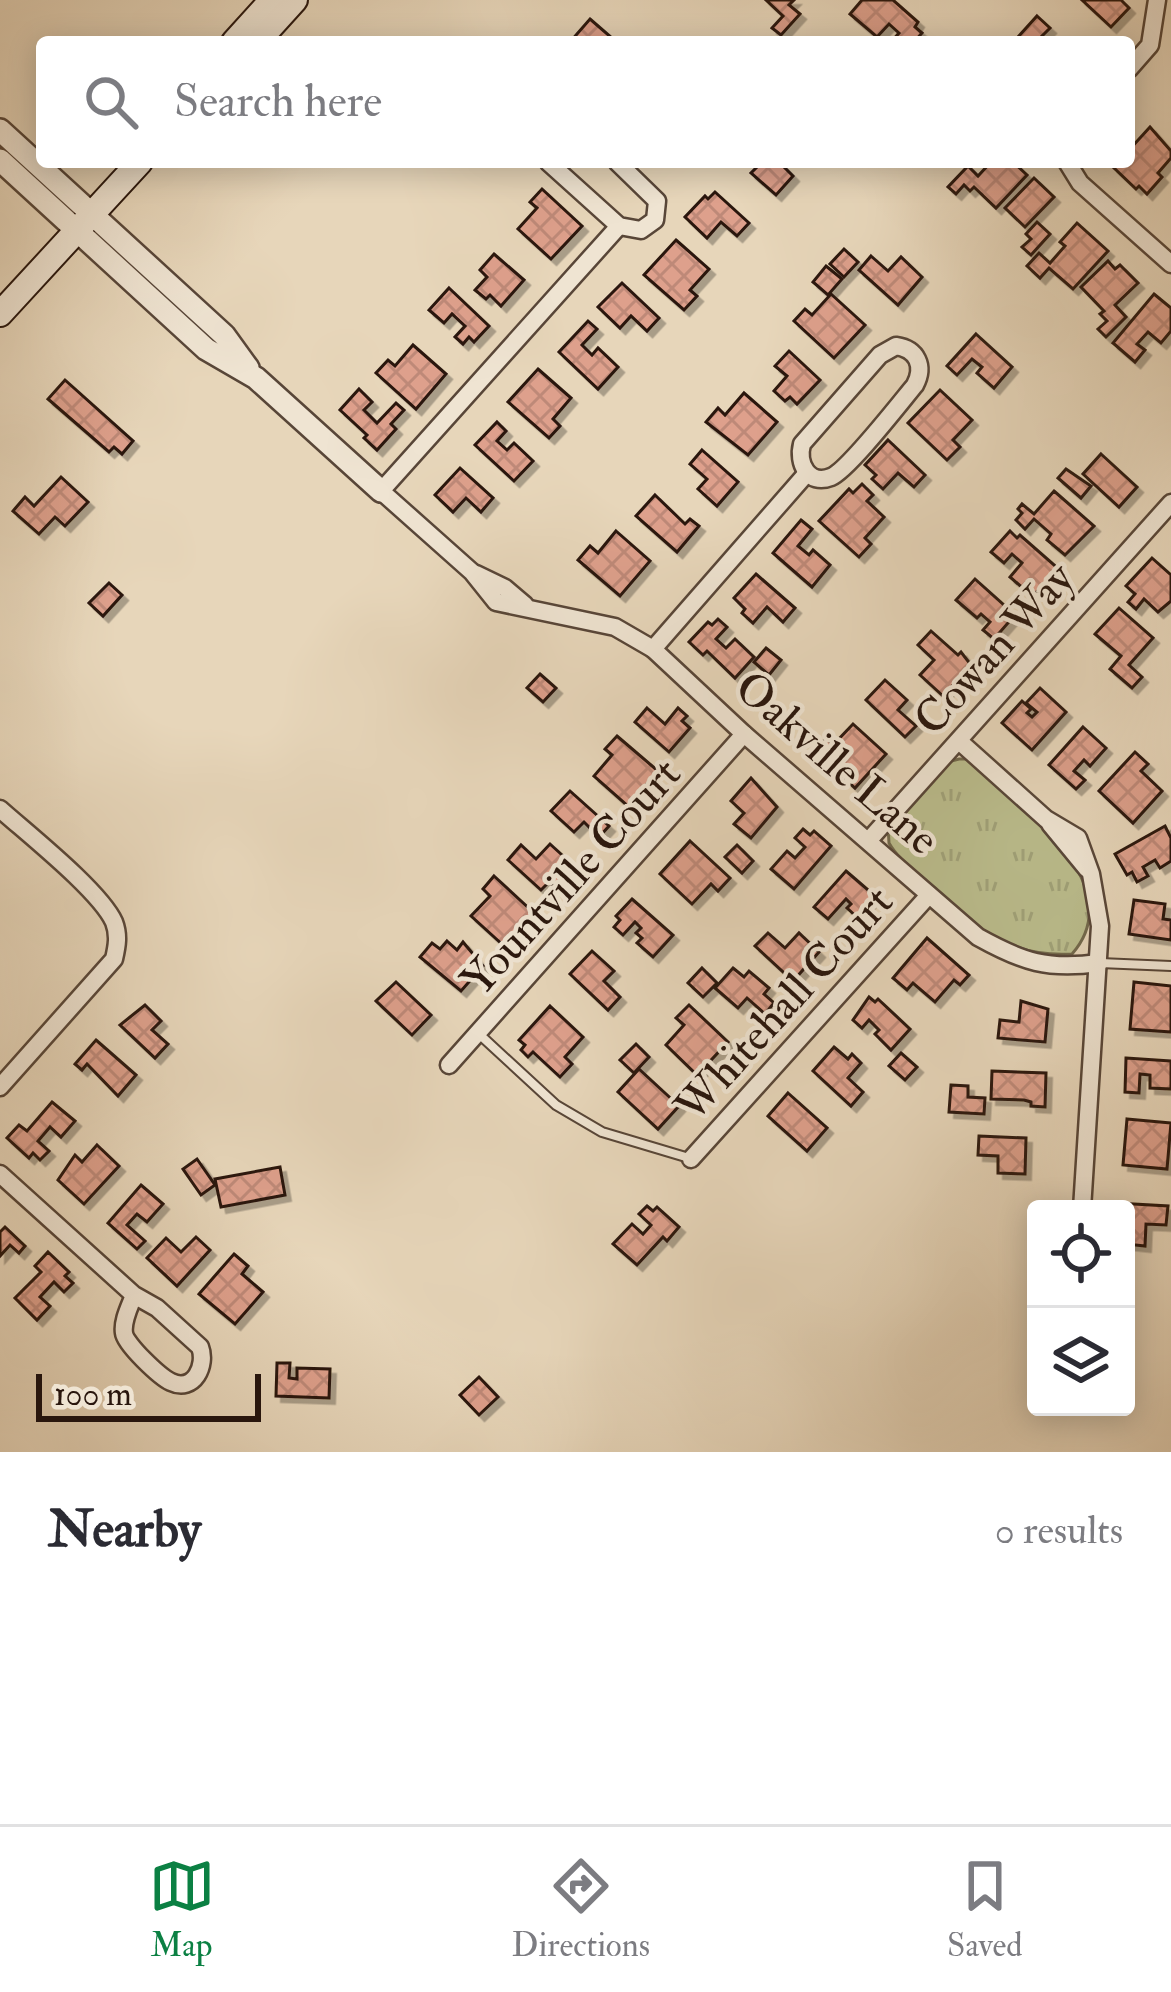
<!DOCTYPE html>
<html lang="en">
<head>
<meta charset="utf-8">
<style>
  :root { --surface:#fff; --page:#f7f7f7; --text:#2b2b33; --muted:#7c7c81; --line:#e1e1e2; --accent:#0b8043 }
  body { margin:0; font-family:"IM FELL Double Pica",serif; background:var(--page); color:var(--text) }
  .controls { position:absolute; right:36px; bottom:36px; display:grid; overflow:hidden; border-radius:12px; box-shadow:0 6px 30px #0003 }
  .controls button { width:108px; height:108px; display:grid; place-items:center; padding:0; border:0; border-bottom:3px solid var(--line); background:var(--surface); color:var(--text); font:60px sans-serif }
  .scale { position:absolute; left:36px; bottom:30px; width:225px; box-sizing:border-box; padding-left:12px; border:6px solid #29160d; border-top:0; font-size:33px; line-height:42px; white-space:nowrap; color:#29160d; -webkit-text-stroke:9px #efe4d2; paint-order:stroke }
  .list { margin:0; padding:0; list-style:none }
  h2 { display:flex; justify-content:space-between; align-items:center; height:156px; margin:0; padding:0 48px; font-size:51px }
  h2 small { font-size:39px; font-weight:400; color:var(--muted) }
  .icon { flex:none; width:66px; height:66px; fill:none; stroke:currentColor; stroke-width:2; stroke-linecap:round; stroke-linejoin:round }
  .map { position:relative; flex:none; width:1171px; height:1452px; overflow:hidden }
  .search { position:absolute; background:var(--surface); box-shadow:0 6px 30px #0003; left:36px; right:36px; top:36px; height:132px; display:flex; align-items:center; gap:30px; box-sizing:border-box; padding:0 42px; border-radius:12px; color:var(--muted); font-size:45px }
  .sheet { height:372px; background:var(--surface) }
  nav { display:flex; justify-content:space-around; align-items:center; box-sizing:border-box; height:168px; border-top:3px solid var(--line); background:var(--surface); font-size:33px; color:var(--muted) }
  nav a { display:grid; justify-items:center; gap:6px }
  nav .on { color:var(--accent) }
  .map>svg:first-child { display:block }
  .grass { fill:url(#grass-tufts); stroke:#72694c; stroke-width:3 }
  .building { fill:url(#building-cross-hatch); stroke:#29160d; stroke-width:3; filter:url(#shadow) }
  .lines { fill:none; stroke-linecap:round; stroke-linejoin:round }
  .service-casing { stroke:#584638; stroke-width:12 }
  .minor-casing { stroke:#584638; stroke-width:21 }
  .tertiary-casing { stroke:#584638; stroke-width:26 }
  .secondary-casing { stroke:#29160d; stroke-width:28 }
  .service { stroke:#efe4d2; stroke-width:8 }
  .minor { stroke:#efe4d2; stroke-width:16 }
  .tertiary { stroke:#efe4d2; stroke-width:21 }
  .secondary { stroke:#efe4d2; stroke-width:24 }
  .labels { text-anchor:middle; stroke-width:9; stroke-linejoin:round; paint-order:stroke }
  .street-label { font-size:45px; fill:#29160d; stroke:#efe4d2 }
</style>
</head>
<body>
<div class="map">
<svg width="1171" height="1452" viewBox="0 0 1171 1452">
  <defs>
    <pattern id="grass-tufts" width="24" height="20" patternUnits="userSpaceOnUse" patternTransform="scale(3)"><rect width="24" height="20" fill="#babc8c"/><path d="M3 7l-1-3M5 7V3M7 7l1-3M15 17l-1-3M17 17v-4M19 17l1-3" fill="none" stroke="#a0a178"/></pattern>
    <pattern id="building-cross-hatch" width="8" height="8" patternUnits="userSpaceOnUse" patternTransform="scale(3)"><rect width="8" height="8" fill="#dea08c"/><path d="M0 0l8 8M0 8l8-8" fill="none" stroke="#be8978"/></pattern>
    <filter id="shadow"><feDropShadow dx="5.5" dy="5.5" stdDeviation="0" flood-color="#0004"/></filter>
  </defs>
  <rect width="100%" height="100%" fill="#e7d6ba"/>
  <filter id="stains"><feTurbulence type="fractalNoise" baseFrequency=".00167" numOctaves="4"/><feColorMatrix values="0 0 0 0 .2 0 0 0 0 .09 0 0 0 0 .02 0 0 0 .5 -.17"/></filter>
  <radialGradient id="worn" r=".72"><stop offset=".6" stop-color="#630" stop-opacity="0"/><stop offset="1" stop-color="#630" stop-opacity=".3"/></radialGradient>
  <path class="grass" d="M959 759H972C1018 802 1133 885 1072 954 1006 958 975 926 929 884 915 871 898 859 889 843L888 826 944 763Z"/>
  <g class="building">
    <path d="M766 0H794L789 5 800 14 781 35 772 28 783 16Z"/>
    <path d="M862 0H893L918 22 915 27 922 33 914 42H891L899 33 889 24 877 37 850 14Z"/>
    <path d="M1082 0H1121L1129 8 1111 27Z"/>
    <path d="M1037 16 1050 28 1041 37 1046 42H1023L1018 37Z"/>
    <path d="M590 19 612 38 608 42H570Z"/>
    <path d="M1150 127 1171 151V158L1158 173 1162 177 1147 194 1139 186 1136 189 1113 167 1118 162H1129V150Z"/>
    <path d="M756 162H779L793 176 776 195 751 173 759 165Z"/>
    <path d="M991 162H1013L1027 175 996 208 974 187 970 191 964 185 956 194 948 187 968 166 978 176Z"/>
    <path d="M1034 178 1054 197 1025 227 1005 208Z"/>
    <path d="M542 189 582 226 551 259 518 229 537 208 530 202Z"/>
    <path d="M715 192 749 223 737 236 721 222 707 238 685 217 705 196 708 199Z"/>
    <path d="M1037 222 1050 234 1031 255 1022 247 1031 239 1026 234Z"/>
    <path d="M1077 223 1108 251 1073 289 1049 268 1040 278 1027 266 1039 253 1050 263 1065 246 1060 242Z"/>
    <path d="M676 240 709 269 690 290 697 296 684 310 644 275Z"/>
    <path d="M844 249 858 262 844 277 830 264Z"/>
    <path d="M494 254 524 280 501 306 490 295 486 299 475 290 487 277 480 270Z"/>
    <path d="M871 256 888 271 901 257 922 277 898 305 859 270Z"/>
    <path d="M1108 261 1115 269 1120 265 1138 283 1115 305 1126 317 1106 337 1098 329 1107 321 1100 314 1104 311 1081 287Z"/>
    <path d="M826 266 842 279 828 295 813 282Z"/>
    <path d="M622 283 659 318 647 331 631 316 620 328 598 307Z"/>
    <path d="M449 288 489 326 474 342 469 337 463 344 455 337 465 326 452 314 444 323 429 310Z"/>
    <path d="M831 294 865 325 834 358 794 321 805 309 812 315Z"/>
    <path d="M1154 294 1171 308V331L1161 343 1148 332 1137 344 1145 350 1135 362 1113 343Z"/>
    <path d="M588 321 597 329 582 345 592 355 598 348 618 367 598 389 559 352Z"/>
    <path d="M976 334 1012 367 994 388 977 373 982 367 972 359 957 375 947 366Z"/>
    <path d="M413 345 446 374 416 409 376 373 388 360 395 366Z"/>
    <path d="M789 351 820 380 797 404 790 397 785 401 774 391 787 376 775 366Z"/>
    <path d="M538 369 571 398 553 419 560 426 549 438 508 402Z"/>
    <path d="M65 380 133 441 122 454 114 447 109 452 48 399Z"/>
    <path d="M359 389 372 402 364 410 377 423 396 403 404 410 391 424 396 429 377 450 364 438 367 435 340 410Z"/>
    <path d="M940 390 972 420 953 440 960 447 947 460 908 423Z"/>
    <path d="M744 393 777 422 748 455 706 422 718 408 725 415Z"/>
    <path d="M497 422 506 431 497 441 507 450 514 443 533 461 514 481 475 445Z"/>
    <path d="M888 440 925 475 914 487 898 473 883 489 872 479 876 475 865 465Z"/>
    <path d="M702 450 738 482 717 506 698 489 707 479 690 464Z"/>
    <path d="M1101 454 1137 487 1119 507 1083 474Z"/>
    <path d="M460 468 493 498 481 512 466 498 453 512 435 495Z"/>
    <path d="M1066 469 1091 486 1081 498 1058 478Z"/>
    <path d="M61 477 88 502 65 526 55 517 39 534 13 511 25 497 34 506Z"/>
    <path d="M862 484 873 495 867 501 884 517 865 538 871 544 859 557 819 521 849 489 853 493Z"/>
    <path d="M1054 491 1094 526 1065 555 1047 540 1051 534 1034 519 1025 529 1016 520 1022 513 1018 509 1022 504 1034 514Z"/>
    <path d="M655 495 685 524 690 519 699 526 677 552 636 516Z"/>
    <path d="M801 520 812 529 798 546 809 555 813 550 830 565 812 587 773 553Z"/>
    <path d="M616 531 650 561 620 596 578 560 590 546 598 553Z"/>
    <path d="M1010 531 1017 538 1020 535 1061 571 1032 596 1010 577 1022 563 1012 554 1004 563 991 552Z"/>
    <path d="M1152 558 1171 575V601L1158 612 1144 599 1136 609 1128 602 1135 594 1126 586Z"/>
    <path d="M756 574 795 608 783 622 767 607 753 623 742 613 745 609 734 598Z"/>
    <path d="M975 579 1015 615 994 639 983 630 990 622 981 614 977 618 956 600Z"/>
    <path d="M109 583 122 595 103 616 89 603Z"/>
    <path d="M1119 608 1153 638 1129 665 1142 677 1132 688 1110 669 1121 656 1095 634Z"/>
    <path d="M718 619 727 627 716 639 726 648 735 639 754 657 735 678 707 651 703 655 689 642 708 622 712 625Z"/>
    <path d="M931 631 958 655 961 652 971 665 943 696 920 675 934 660 918 645Z"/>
    <path d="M766 648 781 660 769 675 754 662Z"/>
    <path d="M540 674 556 688 543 702 527 688Z"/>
    <path d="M885 680 907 700 898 710 916 726 905 737 866 700Z"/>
    <path d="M1040 688 1066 712 1032 750 1002 723 1022 701 1031 709 1027 713 1032 717 1037 712 1026 703Z"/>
    <path d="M647 708 665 724 678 708 687 716 682 721 690 728 669 752 635 722Z"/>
    <path d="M853 724 886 754 855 788 815 751 826 738 833 745Z"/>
    <path d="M1083 727 1106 748 1090 766 1084 760 1074 771 1085 780 1076 789 1049 765Z"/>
    <path d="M617 736 658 771 628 806 594 776 612 755 605 749Z"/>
    <path d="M1135 752 1148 764 1141 771 1162 791 1133 823 1099 791Z"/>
    <path d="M751 778 777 807 751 838 734 824 744 813 731 801Z"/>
    <path d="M570 791 609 826 599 837 584 822 574 832 551 811Z"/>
    <path d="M1165 826 1171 838V861L1160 868 1155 860 1143 867 1148 876 1137 882 1132 872 1127 875 1115 854Z"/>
    <path d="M803 829 810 835 814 831 831 846 794 889 771 869 787 851 795 858 805 847 795 838Z"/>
    <path d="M690 841 730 878 718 891 711 884 692 904 660 874Z"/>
    <path d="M550 844 573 865 554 886 549 882 541 890 508 860 521 845 536 859Z"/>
    <path d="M737 845 753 861 742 873 725 857Z"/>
    <path d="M846 871 874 895 859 919 847 908 851 904 846 899 828 919 814 907Z"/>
    <path d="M494 876 534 913 504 946 471 916 490 896 483 889Z"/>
    <path d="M632 899 673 935 653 957 637 943 642 938 636 933 641 928 635 922 623 935 614 927 620 920 616 916Z"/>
    <path d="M1134 900 1165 904 1163 919 1171 920V940L1129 934Z"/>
    <path d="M768 933 785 948 799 933 819 952 793 981 755 946Z"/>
    <path d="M927 938 969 975 960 985 954 980 935 1002 913 983 907 990 893 978Z"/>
    <path d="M447 941 457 950 463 942 483 966 461 991 420 957 432 943 440 949Z"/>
    <path d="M592 951 614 971 604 981 620 997 608 1010 570 974Z"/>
    <path d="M702 968 717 983 703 997 688 983Z"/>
    <path d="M733 968 744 977 749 971 769 988 764 994 774 1003 765 1014 747 998 738 1008 715 988Z"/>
    <path d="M396 982 431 1015 412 1035 376 1001Z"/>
    <path d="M1134 982 1171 986V1032L1130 1029Z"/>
    <path d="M869 997 875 1002 878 999 910 1029 891 1050 875 1034 879 1030 869 1020 862 1028 853 1020Z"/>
    <path d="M1021 1001 1048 1009 1045 1042 998 1038 1000 1020 1019 1022Z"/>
    <path d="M145 1005 161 1021 152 1030 168 1044 155 1058 120 1025Z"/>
    <path d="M689 1005 728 1042 697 1075 666 1045 684 1025 676 1018Z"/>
    <path d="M550 1006 583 1037 565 1057 572 1064 560 1077 533 1052 528 1057 521 1050 525 1045 519 1040Z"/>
    <path d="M96 1040 136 1075 118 1096 87 1064 82 1070 75 1064Z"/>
    <path d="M636 1044 649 1057 634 1073 620 1060Z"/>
    <path d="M834 1047 848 1059 852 1054 861 1063 848 1078 863 1092 851 1106 813 1071Z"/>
    <path d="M901 1053 917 1067 905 1080 889 1066Z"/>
    <path d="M1126 1058 1171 1061V1089L1150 1088V1075L1140 1074 1139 1093 1125 1092Z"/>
    <path d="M639 1069 679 1106 658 1129 618 1092Z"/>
    <path d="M992 1071 1046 1073 1045 1107 1031 1106V1102L1024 1100 991 1099Z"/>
    <path d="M951 1085 968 1086V1097L985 1098 984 1114 949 1112Z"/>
    <path d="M788 1093 827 1128 807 1151 768 1116Z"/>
    <path d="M52 1102 75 1121 61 1137 50 1127 38 1141 49 1151 40 1160 33 1153 29 1158 7 1138 19 1125 27 1131Z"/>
    <path d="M1127 1119 1171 1123 1167 1169 1123 1165Z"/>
    <path d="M979 1136 1026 1138 1025 1174 998 1173V1156L978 1155Z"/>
    <path d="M97 1145 119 1166 84 1204 58 1180 75 1155 82 1162Z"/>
    <path d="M197 1159 215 1185 201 1195 183 1169Z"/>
    <path d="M280 1167 285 1195 221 1207 215 1179Z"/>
    <path d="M141 1185 163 1204 147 1222 137 1214 127 1225 145 1241 137 1249 108 1223Z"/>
    <path d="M1116 1203 1168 1206 1166 1225 1146 1224 1145 1246 1126 1244V1209H1116Z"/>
    <path d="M647 1206 653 1211 657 1207 679 1227 667 1241 663 1237 637 1265 613 1244 632 1224 643 1234 651 1225 639 1214Z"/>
    <path d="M5 1227 25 1246 19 1253 10 1245 0 1256V1232Z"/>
    <path d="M196 1237 210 1250 177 1286 147 1258 166 1238 181 1252Z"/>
    <path d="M48 1252 69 1272 65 1276 73 1283 64 1292 54 1282 40 1297 50 1306 37 1320 15 1298 41 1272 35 1266Z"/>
    <path d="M234 1254 248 1266 242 1274 263 1292 235 1324 199 1294Z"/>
    <path d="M277 1363H290L289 1378 297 1379V1368L330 1369 329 1398 276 1396Z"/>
    <path d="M479 1377 498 1397 479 1415 460 1395Z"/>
  </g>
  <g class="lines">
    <defs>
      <g id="service">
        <path d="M1100 963 1171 966"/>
        <path d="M479 1034 556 1105 602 1132 689 1158"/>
      </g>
      <g id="minor">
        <path d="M1129 69 1150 45 1157 0"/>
        <path d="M548 162 619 226 641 230 655 220 657 201 617 162"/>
        <path d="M1067 162 1080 183 1171 264"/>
        <path d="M619 226 381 491 472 572 496 602 615 627 653 649 744 734 978 937C1023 962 1047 970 1099 963"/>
        <path d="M896 346C917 349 925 366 915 385 900 403 848 470 831 477 808 486 797 463 802 444L880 355Z"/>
        <path d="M476 574 505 588 525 605"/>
        <path d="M653 649 807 473"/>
        <path d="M959 741 1046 819 1078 838 1091 874 1100 926 1082 1209"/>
        <path d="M0 809C28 834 100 891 114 922 119 935 117 946 114 959L0 1087"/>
        <path d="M1050 824 1087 869"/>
        <path d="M869 840 1171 503"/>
        <path d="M449 1065 744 734"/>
        <path d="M691 1159 929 895"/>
        <path d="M0 1174 134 1295 157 1308 200 1347C207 1365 194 1393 171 1382 160 1377 125 1344 124 1333 122 1321 130 1306 134 1295"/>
      </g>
      <g id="tertiary">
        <path d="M0 130 224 335 248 368"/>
        <path d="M0 160 206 349 256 378 381 491"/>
      </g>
      <g id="secondary">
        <path d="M234 42 272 0"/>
        <path d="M257 42 295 0"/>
        <path d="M0 314 140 162"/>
      </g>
    </defs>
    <use href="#service" class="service-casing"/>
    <use href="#minor" class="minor-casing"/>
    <use href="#tertiary" class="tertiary-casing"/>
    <use href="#secondary" class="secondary-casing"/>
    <use href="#service" class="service"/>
    <use href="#minor" class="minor"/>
    <use href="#tertiary" class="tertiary"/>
    <use href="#secondary" class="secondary"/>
  </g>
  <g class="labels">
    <g class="street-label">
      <text transform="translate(993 648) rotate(-48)" y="16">Cowan Way</text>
      <text transform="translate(838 762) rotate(41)" y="16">Oakville Lane</text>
      <text transform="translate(570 876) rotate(-48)" y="16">Yountville Court</text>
      <text transform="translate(783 1003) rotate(-48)" y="16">Whitehall Court</text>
    </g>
  </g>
  <rect width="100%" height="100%" filter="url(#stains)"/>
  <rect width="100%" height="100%" fill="url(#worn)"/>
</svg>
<div class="controls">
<button><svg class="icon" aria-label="locate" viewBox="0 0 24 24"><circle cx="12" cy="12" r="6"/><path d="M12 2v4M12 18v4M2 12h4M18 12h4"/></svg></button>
<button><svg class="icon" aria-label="layers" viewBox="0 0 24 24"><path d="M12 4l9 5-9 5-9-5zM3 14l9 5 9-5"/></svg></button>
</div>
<div class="scale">100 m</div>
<div class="search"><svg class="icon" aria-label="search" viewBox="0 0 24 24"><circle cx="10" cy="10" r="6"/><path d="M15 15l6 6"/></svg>Search here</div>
</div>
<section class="sheet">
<h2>Nearby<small>0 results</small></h2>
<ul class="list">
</ul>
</section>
<nav>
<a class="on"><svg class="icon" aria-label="map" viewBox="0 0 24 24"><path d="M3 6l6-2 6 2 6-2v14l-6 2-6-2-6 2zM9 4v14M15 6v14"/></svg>Map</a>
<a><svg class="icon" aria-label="directions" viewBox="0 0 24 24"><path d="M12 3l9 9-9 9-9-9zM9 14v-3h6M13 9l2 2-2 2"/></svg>Directions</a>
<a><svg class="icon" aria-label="saved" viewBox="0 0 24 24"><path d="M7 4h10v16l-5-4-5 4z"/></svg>Saved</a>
</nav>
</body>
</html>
